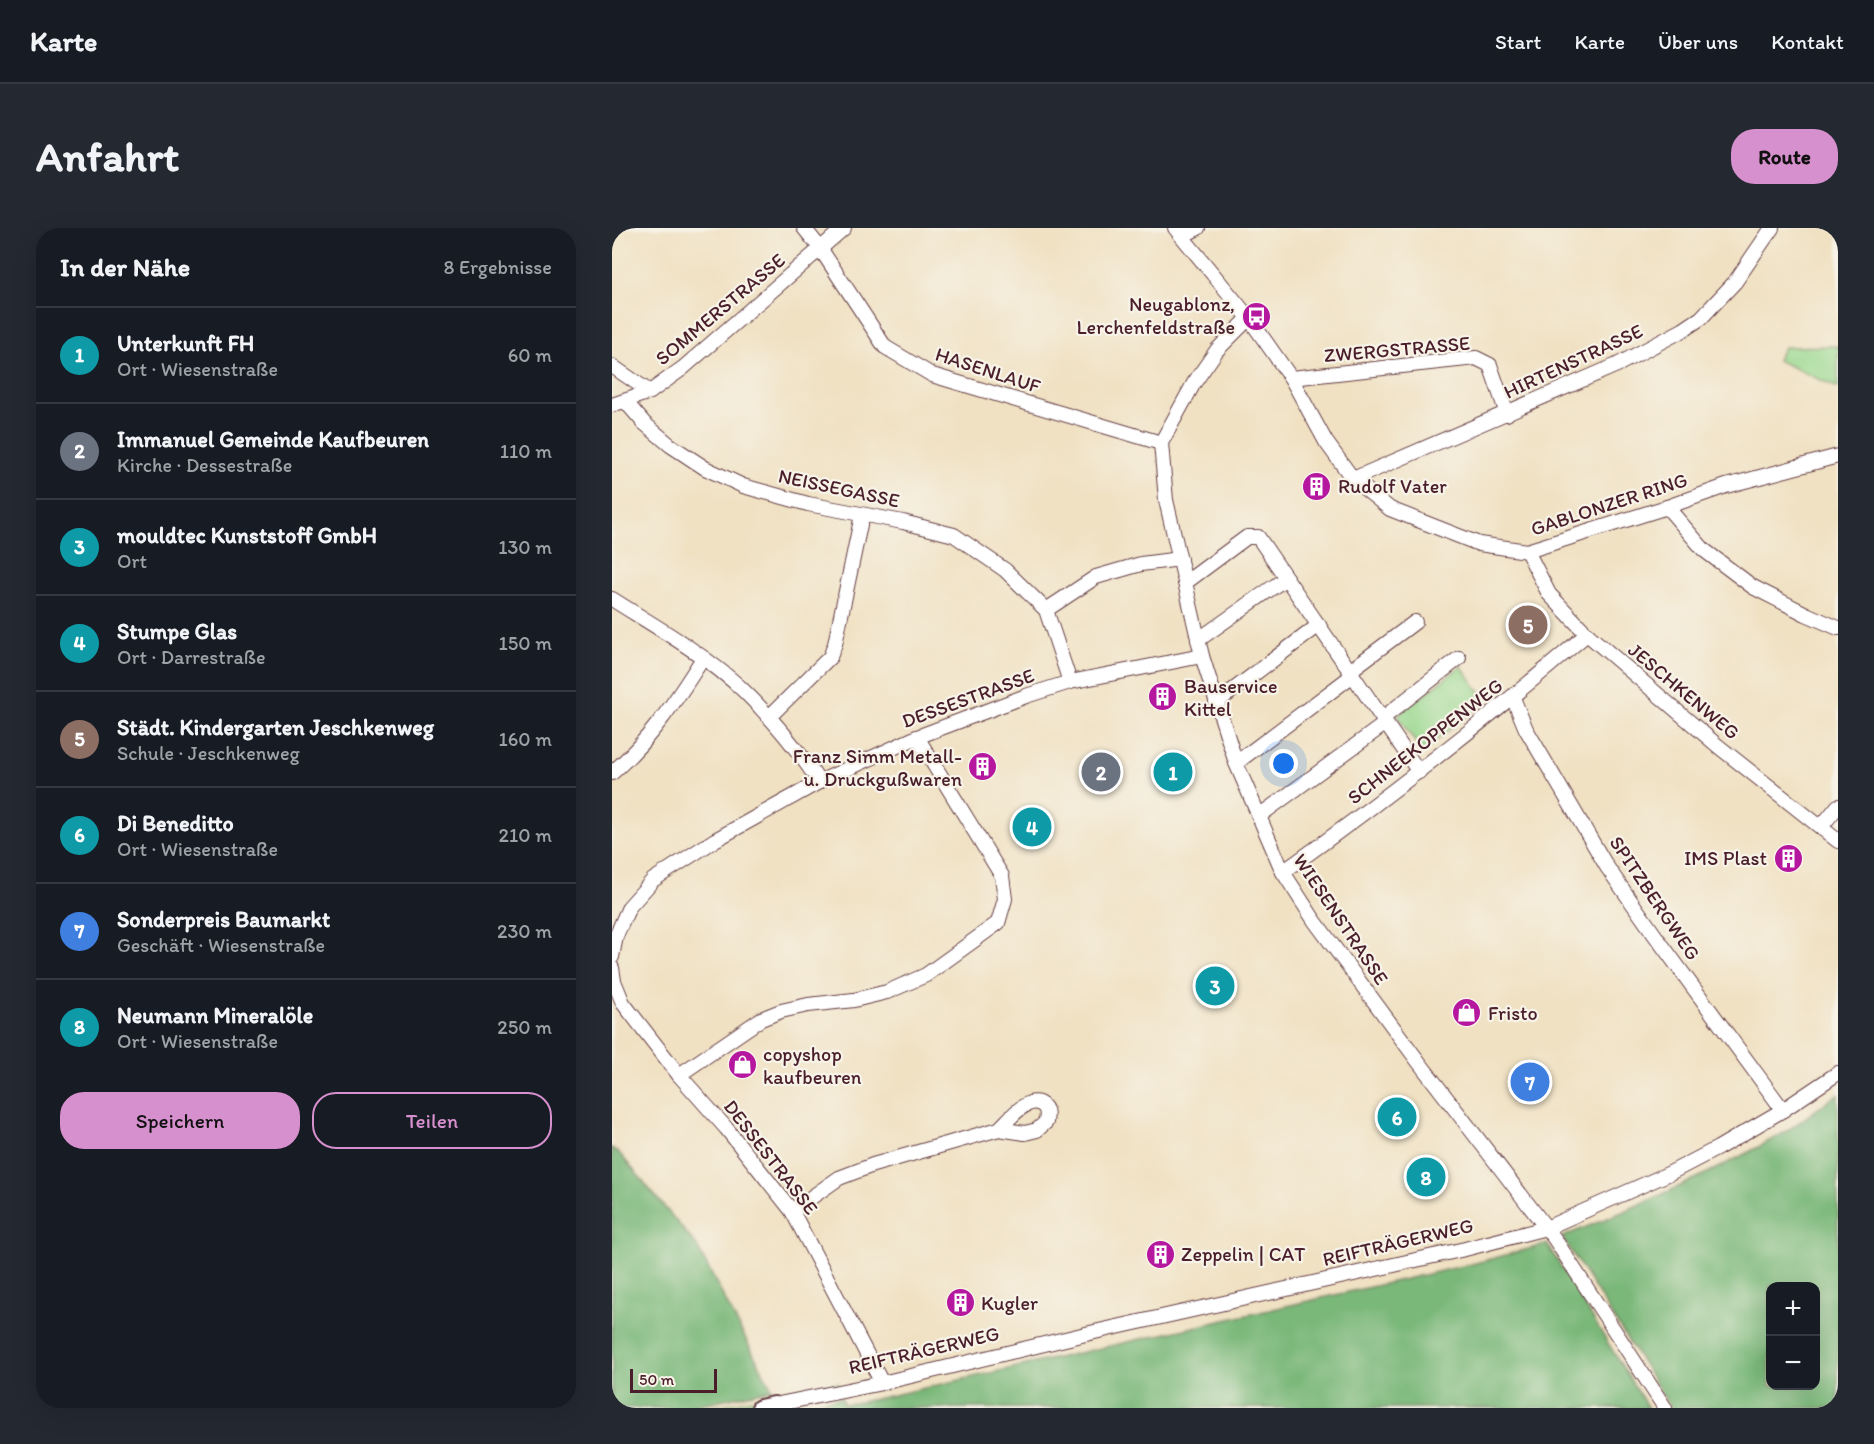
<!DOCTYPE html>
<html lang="de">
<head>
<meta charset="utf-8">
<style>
  :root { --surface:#171b24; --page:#242831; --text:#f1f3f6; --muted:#9ea1a6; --line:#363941; --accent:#d690ce }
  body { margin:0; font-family:Itim,sans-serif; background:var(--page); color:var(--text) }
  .controls { position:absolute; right:18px; bottom:18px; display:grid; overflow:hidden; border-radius:12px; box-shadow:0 6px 24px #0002 }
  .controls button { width:54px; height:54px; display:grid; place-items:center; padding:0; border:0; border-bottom:2px solid var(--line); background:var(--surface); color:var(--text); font:30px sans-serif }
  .scale { position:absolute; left:18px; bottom:15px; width:87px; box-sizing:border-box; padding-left:6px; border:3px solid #4a1f2b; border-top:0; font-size:16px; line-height:21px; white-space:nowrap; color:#4a1f2b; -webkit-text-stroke:4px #f7f3e8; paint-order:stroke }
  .you { position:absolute; left:672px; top:536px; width:21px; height:21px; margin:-15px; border:4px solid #fff; border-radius:50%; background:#1a73e8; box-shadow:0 0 0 9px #1a73e833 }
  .badge { display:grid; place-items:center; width:39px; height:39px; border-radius:50%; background:var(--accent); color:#fff; font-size:20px; font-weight:700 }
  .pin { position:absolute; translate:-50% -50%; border:3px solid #fff; box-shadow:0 2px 6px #0006 }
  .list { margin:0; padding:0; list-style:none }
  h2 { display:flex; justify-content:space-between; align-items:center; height:78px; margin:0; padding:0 24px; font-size:26px }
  h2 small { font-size:20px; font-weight:400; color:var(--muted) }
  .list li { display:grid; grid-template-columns:39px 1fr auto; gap:18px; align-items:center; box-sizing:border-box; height:96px; padding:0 24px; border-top:2px solid var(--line) }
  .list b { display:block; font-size:22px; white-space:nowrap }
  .list p { margin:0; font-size:20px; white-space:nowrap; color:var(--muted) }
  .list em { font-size:20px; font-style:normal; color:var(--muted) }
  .actions { display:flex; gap:12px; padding:18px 24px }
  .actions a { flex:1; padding:14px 0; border:2px solid var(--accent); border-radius:24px; text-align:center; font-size:21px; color:var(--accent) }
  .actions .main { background:var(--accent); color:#111 }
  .map { position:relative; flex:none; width:1226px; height:1180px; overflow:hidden; border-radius:24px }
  header { display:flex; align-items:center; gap:36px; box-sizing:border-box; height:84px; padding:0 30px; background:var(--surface); border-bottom:2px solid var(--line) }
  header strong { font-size:28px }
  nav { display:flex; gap:33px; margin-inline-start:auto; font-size:21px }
  .intro { display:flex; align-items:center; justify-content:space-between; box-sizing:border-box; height:144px; padding:0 36px }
  h1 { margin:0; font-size:42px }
  .button { padding:15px 27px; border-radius:24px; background:var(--accent); color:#111; font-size:21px; font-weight:700 }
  main { display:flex; gap:36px; padding:0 36px }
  aside { flex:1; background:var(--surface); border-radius:24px; box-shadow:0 6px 24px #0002 }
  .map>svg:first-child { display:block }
  .green { fill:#99d88e; stroke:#727c5c; stroke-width:1.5 }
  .forest { fill:#7ab879; stroke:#626c52; stroke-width:1.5; fill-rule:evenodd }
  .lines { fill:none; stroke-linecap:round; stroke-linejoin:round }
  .minor-casing { stroke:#633c42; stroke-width:16 }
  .tertiary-casing { stroke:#633c42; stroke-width:20 }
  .minor { stroke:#fff; stroke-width:14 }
  .tertiary { stroke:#fff; stroke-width:16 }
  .labels { text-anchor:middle; stroke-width:4.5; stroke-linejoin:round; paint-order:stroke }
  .poi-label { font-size:20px; fill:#4a1f2b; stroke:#f7f3e8; text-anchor:start }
  .street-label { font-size:20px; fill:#4a1f2b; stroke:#f7f3e8 }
</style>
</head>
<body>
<header>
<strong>Karte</strong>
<nav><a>Start</a><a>Karte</a><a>Über uns</a><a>Kontakt</a></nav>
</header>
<div class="intro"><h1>Anfahrt</h1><a class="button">Route</a></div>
<main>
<aside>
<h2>In der Nähe<small>8 Ergebnisse</small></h2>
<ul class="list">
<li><span class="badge" style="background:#0f9aa8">1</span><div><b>Unterkunft FH</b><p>Ort · Wiesenstraße</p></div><em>60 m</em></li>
<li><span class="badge" style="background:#6b7280">2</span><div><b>Immanuel Gemeinde Kaufbeuren</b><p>Kirche · Dessestraße</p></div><em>110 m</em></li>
<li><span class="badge" style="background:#0f9aa8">3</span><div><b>mouldtec Kunststoff GmbH</b><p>Ort</p></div><em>130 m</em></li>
<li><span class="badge" style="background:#0f9aa8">4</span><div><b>Stumpe Glas</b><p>Ort · Darrestraße</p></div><em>150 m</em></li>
<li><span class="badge" style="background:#8d6e63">5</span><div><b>Städt. Kindergarten Jeschkenweg</b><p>Schule · Jeschkenweg</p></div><em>160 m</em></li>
<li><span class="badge" style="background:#0f9aa8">6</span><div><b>Di Beneditto</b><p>Ort · Wiesenstraße</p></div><em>210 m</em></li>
<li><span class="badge" style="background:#3f7fe0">7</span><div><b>Sonderpreis Baumarkt</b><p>Geschäft · Wiesenstraße</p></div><em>230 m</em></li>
<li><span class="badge" style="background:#0f9aa8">8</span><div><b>Neumann Mineralöle</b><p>Ort · Wiesenstraße</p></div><em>250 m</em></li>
</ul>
<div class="actions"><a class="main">Speichern</a><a>Teilen</a></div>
</aside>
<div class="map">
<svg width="1226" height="1180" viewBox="0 0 1226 1180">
  <rect width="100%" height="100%" fill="#f7f3e8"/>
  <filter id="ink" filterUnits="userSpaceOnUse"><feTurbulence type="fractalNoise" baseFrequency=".0167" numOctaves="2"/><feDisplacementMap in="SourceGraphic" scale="12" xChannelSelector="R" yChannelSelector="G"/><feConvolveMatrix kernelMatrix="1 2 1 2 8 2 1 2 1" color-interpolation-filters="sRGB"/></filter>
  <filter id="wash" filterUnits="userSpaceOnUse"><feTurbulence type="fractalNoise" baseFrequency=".008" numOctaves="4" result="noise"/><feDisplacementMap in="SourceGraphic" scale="24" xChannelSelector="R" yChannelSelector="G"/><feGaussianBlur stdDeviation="1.35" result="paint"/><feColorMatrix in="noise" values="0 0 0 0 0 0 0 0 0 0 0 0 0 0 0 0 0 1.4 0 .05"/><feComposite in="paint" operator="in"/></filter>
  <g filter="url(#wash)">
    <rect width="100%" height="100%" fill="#f0e1c3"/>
    <g class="green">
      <path d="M1226 118V160L1165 132 1172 119Z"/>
      <path d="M849 438 874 472 810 524 785 488Z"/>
      <path d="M226 1154 227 1158 115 1180H95Z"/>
    </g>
    <g class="forest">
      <path d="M1226 866V1180H1059L950 1009C1025 979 1099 946 1170 906 1189 894 1207 879 1226 866ZM1158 1058H1204V1158H1158Z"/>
      <path d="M0 920 9 927 84 1017 160 1161 71 1180H0Z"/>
      <path d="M935 1016 1036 1180H169L229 1169 232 1177 264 1171 860 1036Z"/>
    </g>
  </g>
  <g filter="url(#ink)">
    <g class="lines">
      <defs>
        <g id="minor">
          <path d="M192 0 208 20 273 119 320 147 549 215"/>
          <path d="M563 0 637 90 679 150 714 214 741 251 778 281 867 316 915 323 1055 279 1114 258 1226 228"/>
          <path d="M570 8 586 0"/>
          <path d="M637 90 605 122 582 155 549 215 554 272 590 428 624 535 671 644 702 692 806 833 942 1010 1053 1180"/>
          <path d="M0 138 38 164"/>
          <path d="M679 150 864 130 878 137 895 186"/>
          <path d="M13 173 32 195 58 217 93 240 131 258 196 276 291 294 342 307 393 342 434 382 458 454"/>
          <path d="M0 177 38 164 71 140 232 0"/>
          <path d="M741 251 1005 137 1071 102 1089 90 1123 54 1160 0"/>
          <path d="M1055 279 1092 322 1141 359 1194 386 1226 400"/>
          <path d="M915 323 937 366 975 406 1106 518 1226 613"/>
          <path d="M573 355 635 309H646L807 544"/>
          <path d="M0 371C44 399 91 425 130 461 159 489 185 520 207 554"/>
          <path d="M434 382 484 349 529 336 568 331"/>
          <path d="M586 412 674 350"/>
          <path d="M739 442 803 394"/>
          <path d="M901 470 914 501 995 639 1042 706 1171 882"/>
          <path d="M604 475 707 397"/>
          <path d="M157 489 218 429 223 416 250 287"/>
          <path d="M771 490 847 430"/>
          <path d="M624 535 741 447"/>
          <path d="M0 545C39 510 63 474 91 430"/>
          <path d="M647 588 774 495"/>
          <path d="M1209 599 1226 578"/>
          <path d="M671 644C776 569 877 490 975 406"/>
          <path d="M0 729 4 708 17 679 41 652 103 612 207 554 305 509 414 468 458 454 590 428"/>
          <path d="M0 740 2 753 11 775 67 847 114 900 180 983 270 1155"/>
          <path d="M67 847 149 791 169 783 196 777 242 772 275 764 314 747 386 695 393 671 390 648 305 509"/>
          <path d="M180 983 227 950 261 937 387 901 413 905 425 902 434 894C435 887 436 881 430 877 416 866 397 892 387 901"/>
          <path d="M162 1177 270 1155 478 1105 853 1021 934 1000 1058 945 1106 920 1171 882 1226 845"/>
        </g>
        <path id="tertiary" d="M148 1180 162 1177"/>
      </defs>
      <use href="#minor" class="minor-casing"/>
      <use href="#tertiary" class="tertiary-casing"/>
      <use href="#minor" class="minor"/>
      <use href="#tertiary" class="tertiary"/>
    </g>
  </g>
  <defs>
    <symbol id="bus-disc" viewBox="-11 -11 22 22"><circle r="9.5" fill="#b5179e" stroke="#f7f3e8"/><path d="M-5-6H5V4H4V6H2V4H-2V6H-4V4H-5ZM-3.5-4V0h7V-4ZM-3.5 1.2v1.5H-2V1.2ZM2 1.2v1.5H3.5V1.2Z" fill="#fff"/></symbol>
    <symbol id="building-disc" viewBox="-11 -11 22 22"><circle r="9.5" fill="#b5179e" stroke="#f7f3e8"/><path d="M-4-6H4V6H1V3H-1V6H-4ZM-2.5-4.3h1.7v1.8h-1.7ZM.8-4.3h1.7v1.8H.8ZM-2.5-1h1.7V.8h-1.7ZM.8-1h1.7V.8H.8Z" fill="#fff"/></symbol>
    <symbol id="shop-disc" viewBox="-11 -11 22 22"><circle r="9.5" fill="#b5179e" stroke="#f7f3e8"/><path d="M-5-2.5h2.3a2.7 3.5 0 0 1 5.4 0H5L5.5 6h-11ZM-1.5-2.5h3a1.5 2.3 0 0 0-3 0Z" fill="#fff"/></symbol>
  </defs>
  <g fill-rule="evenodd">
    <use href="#bus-disc" x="628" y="72" width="33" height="33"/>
    <use href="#building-disc" x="688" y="242" width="33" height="33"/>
    <use href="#building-disc" x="534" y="452" width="33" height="33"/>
    <use href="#building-disc" x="354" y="522" width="33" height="33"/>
    <use href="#building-disc" x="1160" y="614" width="33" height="33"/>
    <use href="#shop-disc" x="838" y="768" width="33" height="33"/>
    <use href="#shop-disc" x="114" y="820" width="33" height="33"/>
    <use href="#building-disc" x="532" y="1010" width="33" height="33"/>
    <use href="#building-disc" x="332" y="1058" width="33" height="33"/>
  </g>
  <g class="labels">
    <g class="poi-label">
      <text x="623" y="83" text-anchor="end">Neugablonz,<tspan x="623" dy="23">Lerchenfeldstraße</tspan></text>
      <text x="726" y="265">Rudolf Vater</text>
      <text x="572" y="465">Bauservice<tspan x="572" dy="23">Kittel</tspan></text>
      <text x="350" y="535" text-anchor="end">Franz Simm Metall-<tspan x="350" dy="23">u. Druckgußwaren</tspan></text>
      <text x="1155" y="637" text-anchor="end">IMS Plast</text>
      <text x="876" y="792">Fristo</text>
      <text x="151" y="833">copyshop<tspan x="151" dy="23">kaufbeuren</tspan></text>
      <text x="569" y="1033">Zeppelin | CAT</text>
      <text x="369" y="1082">Kugler</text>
    </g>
    <g class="street-label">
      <text transform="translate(108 81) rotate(-40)" y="7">SOMMERSTRASSE</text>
      <text transform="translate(785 121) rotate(-5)" y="7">ZWERGSTRASSE</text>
      <text transform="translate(961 133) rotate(-25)" y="7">HIRTENSTRASSE</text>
      <text transform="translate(376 142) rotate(18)" y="7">HASENLAUF</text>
      <text transform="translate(227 260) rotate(12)" y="7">NEISSEGASSE</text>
      <text transform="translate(997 276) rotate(-18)" y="7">GABLONZER RING</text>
      <text transform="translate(1072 463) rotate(40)" y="7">JESCHKENWEG</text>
      <text transform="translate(356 470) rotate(-20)" y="7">DESSESTRASSE</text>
      <text transform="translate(813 513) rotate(-38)" y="7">SCHNEEKOPPENWEG</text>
      <text transform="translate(1043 670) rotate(56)" y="7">SPITZBERGWEG</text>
      <text transform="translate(729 691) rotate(56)" y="7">WIESENSTRASSE</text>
      <text transform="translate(159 929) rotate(52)" y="7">DESSESTRASSE</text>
      <text transform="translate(786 1014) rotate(-13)" y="7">REIFTRÄGERWEG</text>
      <text transform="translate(312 1122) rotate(-13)" y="7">REIFTRÄGERWEG</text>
    </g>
  </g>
</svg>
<div class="controls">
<button>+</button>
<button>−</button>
</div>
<div class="scale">50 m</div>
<div class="you"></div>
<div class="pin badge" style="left:561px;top:544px;background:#0f9aa8">1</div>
<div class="pin badge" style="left:489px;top:544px;background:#6b7280">2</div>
<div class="pin badge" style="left:603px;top:758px;background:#0f9aa8">3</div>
<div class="pin badge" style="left:420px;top:599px;background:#0f9aa8">4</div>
<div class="pin badge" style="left:916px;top:397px;background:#8d6e63">5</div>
<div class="pin badge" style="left:785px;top:889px;background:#0f9aa8">6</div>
<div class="pin badge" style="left:918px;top:854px;background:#3f7fe0">7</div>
<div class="pin badge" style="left:814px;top:949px;background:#0f9aa8">8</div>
</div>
</main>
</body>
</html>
